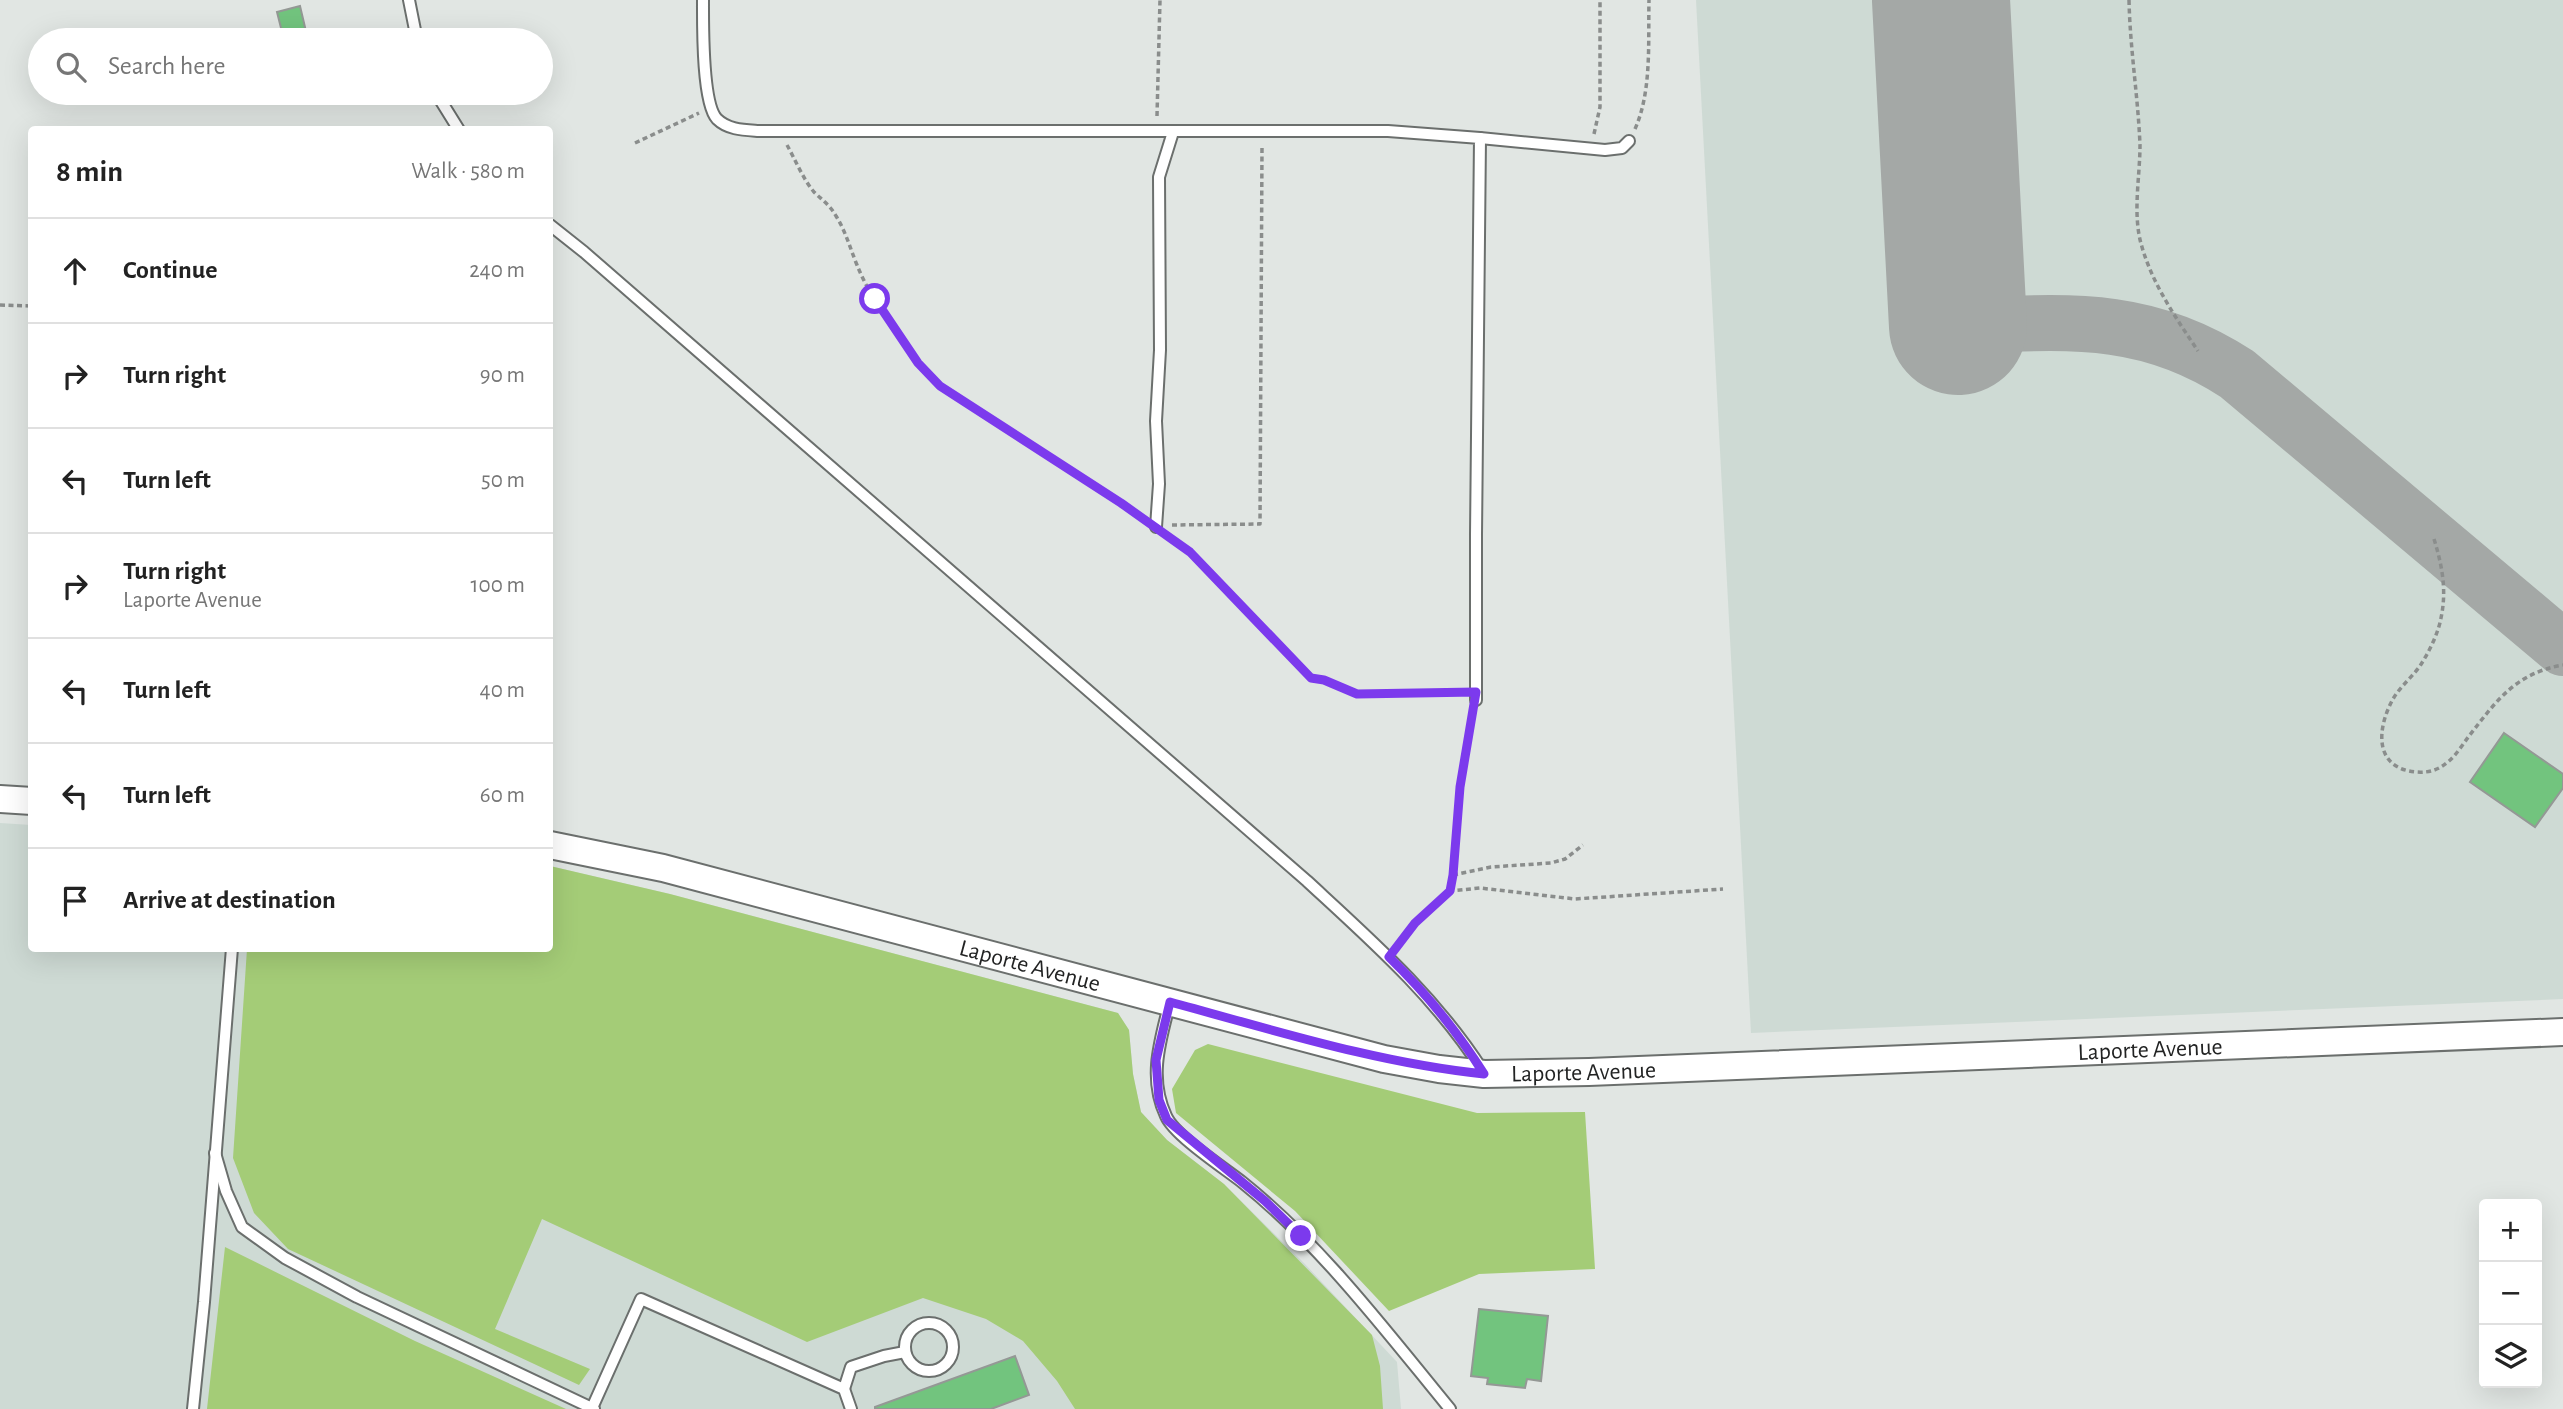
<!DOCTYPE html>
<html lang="en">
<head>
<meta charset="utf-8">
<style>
  :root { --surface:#fff; --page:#f6f6f6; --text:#222; --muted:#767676; --line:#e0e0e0 }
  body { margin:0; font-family:"Alegreya Sans",sans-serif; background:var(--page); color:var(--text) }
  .controls { position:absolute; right:21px; bottom:21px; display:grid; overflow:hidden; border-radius:7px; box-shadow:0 7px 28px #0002 }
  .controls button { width:63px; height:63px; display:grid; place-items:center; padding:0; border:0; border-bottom:2px solid var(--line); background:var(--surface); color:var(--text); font:35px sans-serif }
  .stop { position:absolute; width:21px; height:21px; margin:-16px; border:5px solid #7c3aed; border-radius:50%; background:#fff }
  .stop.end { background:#7c3aed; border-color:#fff; box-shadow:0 2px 7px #0008 }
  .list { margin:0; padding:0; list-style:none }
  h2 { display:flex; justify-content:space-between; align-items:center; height:91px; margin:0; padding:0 28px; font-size:30px }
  h2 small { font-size:23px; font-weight:400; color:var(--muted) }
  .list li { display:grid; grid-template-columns:46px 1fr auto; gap:21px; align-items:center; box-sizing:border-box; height:105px; padding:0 28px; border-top:2px solid var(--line) }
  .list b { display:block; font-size:26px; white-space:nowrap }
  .list p { margin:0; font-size:23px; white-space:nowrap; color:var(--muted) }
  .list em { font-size:23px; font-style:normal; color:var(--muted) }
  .icon { flex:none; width:38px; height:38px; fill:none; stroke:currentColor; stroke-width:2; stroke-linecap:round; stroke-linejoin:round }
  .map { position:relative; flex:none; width:2563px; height:1409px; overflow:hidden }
  .search { position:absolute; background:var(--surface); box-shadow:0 7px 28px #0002; left:28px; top:28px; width:525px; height:77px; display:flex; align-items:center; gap:18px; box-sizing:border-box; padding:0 24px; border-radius:38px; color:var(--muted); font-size:26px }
  .panel { position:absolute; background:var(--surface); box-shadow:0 7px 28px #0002; left:28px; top:126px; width:525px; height:826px; border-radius:7px }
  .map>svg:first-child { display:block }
  .built { fill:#cedad4 }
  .green { fill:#a4cc77 }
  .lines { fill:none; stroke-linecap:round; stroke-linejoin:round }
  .taxiway { stroke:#a4a8a6; stroke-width:56 }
  .runway { stroke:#a4a8a6; stroke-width:138 }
  .building { fill:#72c47e; stroke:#949895; stroke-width:2 }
  .service-casing { stroke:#6b6f6d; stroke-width:14 }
  .tertiary-casing { stroke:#6b6f6d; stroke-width:30 }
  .path { stroke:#8a8d8c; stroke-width:3.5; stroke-dasharray:5 3.5; stroke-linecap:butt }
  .service { stroke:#fff; stroke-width:10 }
  .tertiary { stroke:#fff; stroke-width:26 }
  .route { stroke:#7c3aed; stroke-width:9 }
  .labels { text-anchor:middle; stroke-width:5; stroke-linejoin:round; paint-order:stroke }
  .street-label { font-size:24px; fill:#222323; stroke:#fff }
</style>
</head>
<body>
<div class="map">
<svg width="2563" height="1409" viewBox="0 0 2563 1409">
  <rect width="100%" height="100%" fill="#e1e6e3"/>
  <g class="built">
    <path d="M1696 0H2563V999L1751 1033Z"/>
    <path d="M0 823 31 825 32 948H550V866L670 894 1118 1013 1129 1030 1133 1074 1141 1112 1167 1140 1224 1184 1304 1263 1397 1362 1401 1409H0Z"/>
  </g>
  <g class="green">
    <path d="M550 866 670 894 1118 1013 1129 1030 1133 1074 1141 1112 1167 1140 1224 1184 1372 1335 1380 1366 1383 1409H1075L1057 1381 1023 1341 986 1319 923 1298 807 1342 542 1219 495 1329 590 1369 579 1385 288 1249 254 1213 233 1158 247 949 550 948Z"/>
    <path d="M1208 1044 1477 1113 1585 1112 1595 1269 1479 1274 1389 1311 1295 1211 1176 1113 1172 1089 1195 1050Z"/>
    <path d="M225 1247 415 1341 566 1409H207Z"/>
  </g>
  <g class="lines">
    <path class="taxiway" d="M1958 326C2064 322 2144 313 2237 374L2563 648"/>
    <path class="runway" d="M1941 0 1958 326"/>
  </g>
  <g class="building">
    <path d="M300 6 308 40H284L277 12Z"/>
    <path d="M2504 733 2563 774V788L2535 827 2470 782Z"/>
    <path d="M1479 1309 1548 1316 1541 1381 1527 1379 1525 1388 1487 1384 1488 1378 1471 1376Z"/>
    <path d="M1015 1356 1029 1395 991 1409H875V1407Z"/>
  </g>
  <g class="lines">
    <defs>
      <g id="service">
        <path d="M409 0 417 40"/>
        <path d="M703 0C703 24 702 103 717 119 728 130 745 130 759 131H1388L1480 138 1476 535V700"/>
        <path d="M436 93 459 130"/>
        <path d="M1480 138 1605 150 1622 148 1629 141"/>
        <path d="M550 225 584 252 1307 881C1372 941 1435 996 1483 1071"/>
        <path d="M1156 527 1159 484 1156 421 1160 350 1159 177 1173 132"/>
        <path d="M1170 1002C1160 1041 1148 1078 1166 1116 1174 1135 1224 1168 1242 1182 1322 1246 1385 1330 1450 1409"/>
        <path d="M215 1153 226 1191 242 1227 285 1258 357 1297 594 1409"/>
        <circle cx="929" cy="1347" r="24"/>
        <path d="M844 1389 851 1367 884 1356 905 1352"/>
        <path d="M592 1408 641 1299 844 1389 851 1409"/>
        <path d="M193 1409 204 1302 232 948"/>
      </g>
      <g id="tertiary">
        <path d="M0 799 32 801"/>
        <path id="s1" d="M550 845 663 868 1384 1059 1439 1069 1484 1074 1589 1072 2563 1032"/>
      </g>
    </defs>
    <use href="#service" class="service-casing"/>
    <use href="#tertiary" class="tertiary-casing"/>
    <g class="path">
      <path d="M2129 0C2130 49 2138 96 2140 145 2140 178 2132 215 2142 247 2153 285 2176 318 2198 351"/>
      <path d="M1157 116 1160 0"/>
      <path d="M1635 129C1652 91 1648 42 1649 0"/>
      <path d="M1594 134 1600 107V0"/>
      <path d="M635 143 699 113"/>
      <path d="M787 145C795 159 803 179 814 192 822 200 830 205 836 216 846 232 850 248 857 265 874 307 909 354 940 386L1141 516"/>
      <path d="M0 305 32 306"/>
      <path d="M1172 525 1260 524 1262 147"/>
      <path d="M1167 535 1190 552 1311 678 1324 680 1357 694 1460 692"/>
      <path d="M2434 539C2442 565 2447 590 2441 618 2438 634 2429 652 2420 666 2412 677 2400 687 2393 699 2377 728 2373 768 2416 772 2429 773 2439 770 2449 761 2457 754 2463 744 2469 736 2497 700 2516 673 2563 665"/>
      <path d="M1453 875 1491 867 1551 863 1565 859 1583 845"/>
      <path d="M1450 891C1455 866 1454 840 1457 815 1460 780 1467 747 1474 713"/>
      <path d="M1397 947 1432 905 1450 891 1480 888 1575 899 1723 889"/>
    </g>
    <use href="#service" class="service"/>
    <use href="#tertiary" class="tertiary"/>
  </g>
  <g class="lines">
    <path class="route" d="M875 299 918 363 940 386 1121 503 1190 552 1311 678 1324 680 1357 694 1476 692 1460 787 1453 875 1450 891 1415 923 1389 957C1425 992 1457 1031 1484 1074 1377 1063 1274 1030 1170 1002L1156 1060 1159 1100 1167 1120 1265 1201 1301 1236"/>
  </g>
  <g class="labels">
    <g class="street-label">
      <text dy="8" stroke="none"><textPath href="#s1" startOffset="495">Laporte Avenue</textPath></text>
      <text dy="8" stroke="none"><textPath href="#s1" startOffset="1629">Laporte Avenue</textPath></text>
      <text dy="8" stroke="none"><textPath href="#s1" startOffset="1062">Laporte Avenue</textPath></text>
    </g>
  </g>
</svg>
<div class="controls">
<button>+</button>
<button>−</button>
<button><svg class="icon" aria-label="layers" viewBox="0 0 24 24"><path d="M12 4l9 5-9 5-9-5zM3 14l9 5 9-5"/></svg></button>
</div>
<div class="stop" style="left:875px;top:299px"></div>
<div class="stop end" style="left:1301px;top:1236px"></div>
<div class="search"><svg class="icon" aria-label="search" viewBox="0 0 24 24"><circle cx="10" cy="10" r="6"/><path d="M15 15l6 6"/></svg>Search here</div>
<section class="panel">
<h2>8 min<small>Walk · 580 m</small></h2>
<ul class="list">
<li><svg class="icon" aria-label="ahead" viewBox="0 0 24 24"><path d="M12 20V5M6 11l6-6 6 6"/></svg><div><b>Continue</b></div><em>240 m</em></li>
<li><svg class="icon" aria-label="right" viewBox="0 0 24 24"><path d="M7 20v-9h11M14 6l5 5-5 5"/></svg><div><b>Turn right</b></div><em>90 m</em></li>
<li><svg class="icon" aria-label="left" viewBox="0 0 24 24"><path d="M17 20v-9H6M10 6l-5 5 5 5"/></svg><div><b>Turn left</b></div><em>50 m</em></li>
<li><svg class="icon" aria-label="right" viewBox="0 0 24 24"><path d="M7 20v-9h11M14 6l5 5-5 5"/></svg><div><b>Turn right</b><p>Laporte Avenue</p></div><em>100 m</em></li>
<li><svg class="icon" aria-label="left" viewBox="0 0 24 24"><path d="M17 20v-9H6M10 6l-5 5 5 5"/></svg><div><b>Turn left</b></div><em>40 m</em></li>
<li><svg class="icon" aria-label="left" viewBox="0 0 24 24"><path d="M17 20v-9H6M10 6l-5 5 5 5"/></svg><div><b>Turn left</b></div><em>60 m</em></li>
<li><svg class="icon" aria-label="arrive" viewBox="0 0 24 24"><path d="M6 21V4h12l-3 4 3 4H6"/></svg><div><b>Arrive at destination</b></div></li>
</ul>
</section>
</div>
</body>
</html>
